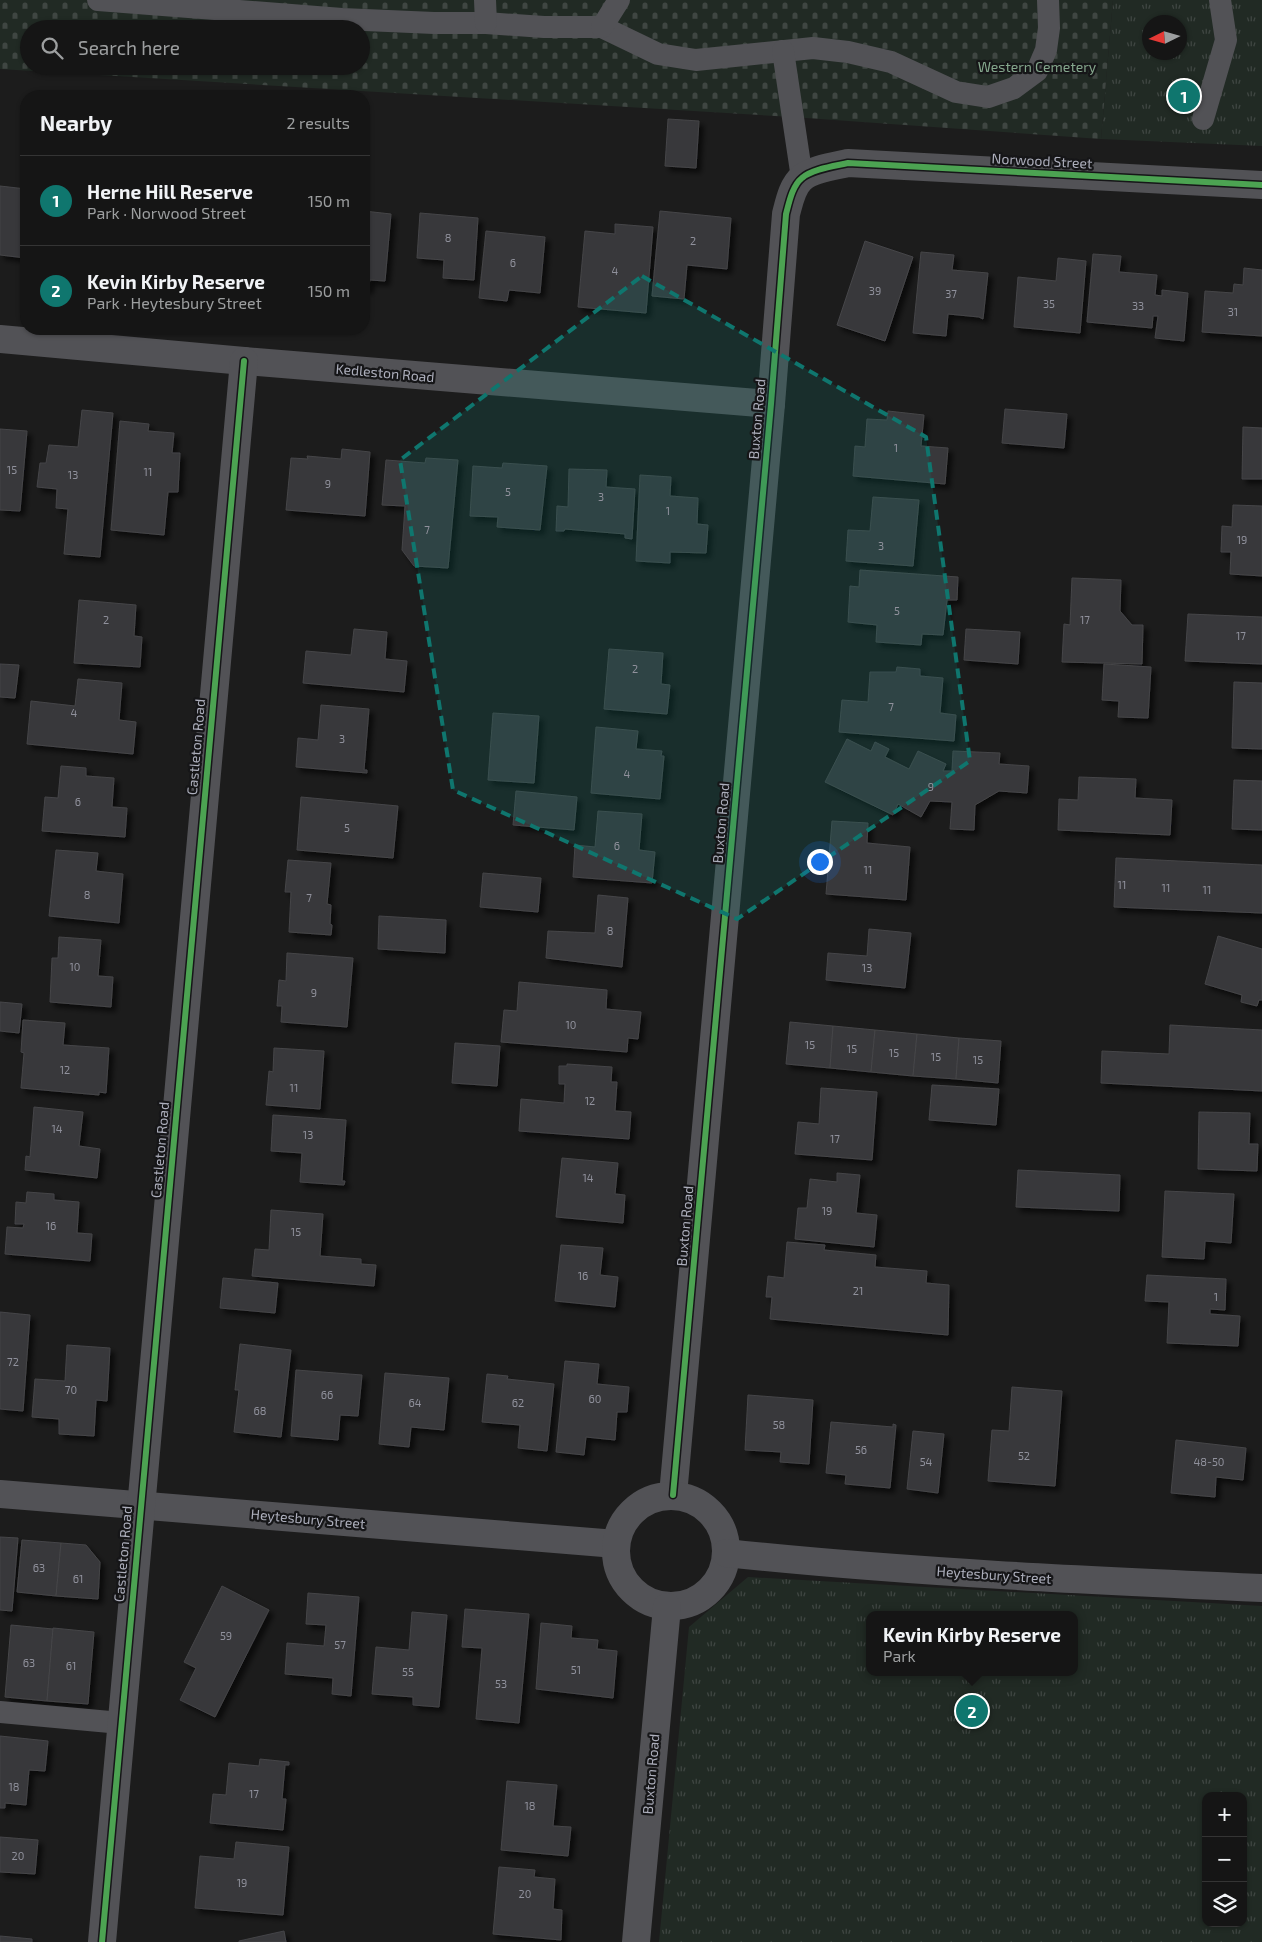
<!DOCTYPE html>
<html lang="en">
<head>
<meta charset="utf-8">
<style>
  :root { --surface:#151515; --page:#1e1e1e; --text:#f1f3f6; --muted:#9d9fa0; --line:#343434; --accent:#0f766e }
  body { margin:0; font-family:"Exo 2",sans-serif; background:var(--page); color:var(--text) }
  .controls { position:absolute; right:15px; bottom:15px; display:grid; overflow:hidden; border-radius:10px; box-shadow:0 1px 4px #0004 }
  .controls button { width:45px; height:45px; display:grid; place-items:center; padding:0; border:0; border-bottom:1px solid var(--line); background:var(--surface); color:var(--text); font:25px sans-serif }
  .compass { position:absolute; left:1142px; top:15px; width:45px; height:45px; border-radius:50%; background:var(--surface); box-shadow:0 1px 4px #0004; rotate:265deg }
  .you { position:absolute; left:819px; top:861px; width:18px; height:18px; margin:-12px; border:4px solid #fff; border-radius:50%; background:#1a73e8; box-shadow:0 0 0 8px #1a73e833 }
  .badge { display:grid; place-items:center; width:32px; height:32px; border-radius:50%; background:var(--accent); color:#fff; font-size:16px; font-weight:700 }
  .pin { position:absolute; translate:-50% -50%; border:2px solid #fff; box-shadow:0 1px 5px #0006 }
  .popup { position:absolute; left:866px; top:1611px; width:212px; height:65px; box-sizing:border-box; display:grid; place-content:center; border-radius:10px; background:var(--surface); filter:drop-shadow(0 1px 4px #0005); font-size:16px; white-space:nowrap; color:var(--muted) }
  .popup b { font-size:19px; color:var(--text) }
  .popup::after { content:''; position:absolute; left:50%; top:100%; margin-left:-10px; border:10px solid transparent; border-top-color:var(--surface) }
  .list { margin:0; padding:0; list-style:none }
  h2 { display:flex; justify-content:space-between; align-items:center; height:65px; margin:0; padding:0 20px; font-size:21px }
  h2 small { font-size:16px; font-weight:400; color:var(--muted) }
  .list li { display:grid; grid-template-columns:32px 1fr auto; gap:15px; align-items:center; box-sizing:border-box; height:90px; padding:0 20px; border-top:1px solid var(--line) }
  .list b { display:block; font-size:19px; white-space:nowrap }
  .list p { margin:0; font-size:16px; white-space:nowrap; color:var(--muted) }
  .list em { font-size:16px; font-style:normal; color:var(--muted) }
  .icon { flex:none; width:28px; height:28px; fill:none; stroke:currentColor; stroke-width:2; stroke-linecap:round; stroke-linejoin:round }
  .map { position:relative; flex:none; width:1262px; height:1942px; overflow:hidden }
  .search { position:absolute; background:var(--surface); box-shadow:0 1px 4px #0004; left:20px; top:20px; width:350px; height:55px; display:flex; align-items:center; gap:12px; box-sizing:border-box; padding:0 18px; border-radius:28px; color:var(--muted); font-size:19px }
  .panel { position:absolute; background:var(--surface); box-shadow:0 1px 4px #0004; left:20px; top:90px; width:350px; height:245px; border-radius:20px }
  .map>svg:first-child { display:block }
  .grass { fill:url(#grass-tufts); fill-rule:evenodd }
  .cemetery { fill:url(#cemetery-stones); fill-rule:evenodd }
  .building { fill:#38383a; stroke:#454548; filter:url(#shadow) }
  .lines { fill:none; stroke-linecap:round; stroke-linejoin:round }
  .service { stroke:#525256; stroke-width:22 }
  .minor { stroke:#525256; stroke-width:28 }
  .cycleway-casing { stroke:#161618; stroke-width:9 }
  .cycleway { stroke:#4ca352; stroke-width:6 }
  .marked { fill:#0f766e; fill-opacity:0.2; stroke:#0f766e; stroke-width:4; stroke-dasharray:10 6; stroke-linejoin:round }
  .labels { text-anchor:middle; stroke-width:4.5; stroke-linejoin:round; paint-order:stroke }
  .number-label { font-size:11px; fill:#90919c }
  .park-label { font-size:14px; fill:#85a78d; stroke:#161618 }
  .street-label { font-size:14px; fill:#adafbc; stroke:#161618 }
</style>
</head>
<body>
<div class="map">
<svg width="1262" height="1942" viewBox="0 0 1262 1942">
  <defs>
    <pattern id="grass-tufts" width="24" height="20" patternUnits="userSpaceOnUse" patternTransform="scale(1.25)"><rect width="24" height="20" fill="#212a24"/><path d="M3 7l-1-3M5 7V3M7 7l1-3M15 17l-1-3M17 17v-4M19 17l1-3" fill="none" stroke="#3f4642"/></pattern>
    <pattern id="cemetery-stones" width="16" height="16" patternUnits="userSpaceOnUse" patternTransform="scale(1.25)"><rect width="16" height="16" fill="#212a24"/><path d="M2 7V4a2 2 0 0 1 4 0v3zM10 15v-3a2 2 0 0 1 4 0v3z" fill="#3f4642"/></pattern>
    <filter id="shadow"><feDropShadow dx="4.5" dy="4.5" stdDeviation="2.5" flood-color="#0009"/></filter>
  </defs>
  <rect width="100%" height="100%" fill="#1c1c1c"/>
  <g class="grass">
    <path d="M1113 0H1262V146L1101 139ZM1150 22H1180V52H1150Z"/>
    <path d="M748 1577 1262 1606V1942H659L689 1627ZM870 1615H1074V1672H870ZM1206 1796H1243V1923H1206Z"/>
  </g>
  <path class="cemetery" d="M0 0H1113L1101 139 792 117 0 69ZM29 29H361V66H29Z"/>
  <g class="building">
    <path d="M668 119 699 121 696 168 665 166Z"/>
    <path d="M0 186 26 189V258L0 255Z"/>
    <path d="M364 211 391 214 385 281 370 280 368 289H364Z"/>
    <path d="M660 211 731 218 727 269 687 265 684 299 652 296Z"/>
    <path d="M420 213 478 218 474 280 443 278 444 260 417 258Z"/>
    <path d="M615 224 653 227 646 313 578 307 585 231 615 234Z"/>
    <path d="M486 231 545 237 540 293 509 290 507 301 479 298Z"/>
    <path d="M865 241 913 257 885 341 837 325Z"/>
    <path d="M921 252 954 255 952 270 988 273 983 319 979 317 948 314 946 336 913 333Z"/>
    <path d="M1093 254 1121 256 1119 272 1157 275 1155 295 1162 296V290L1188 293 1184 341 1155 338 1158 316H1153L1152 328 1087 322Z"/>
    <path d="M1058 258 1086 261 1080 333 1014 327 1018 277 1056 281Z"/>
    <path d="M1244 268 1262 270V336L1202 332 1205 291 1233 293 1234 284 1243 285Z"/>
    <path d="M1005 409 1067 414 1064 448 1002 443Z"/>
    <path d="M82 410 113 413 100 557 64 554 68 509 56 508 57 489 37 487 40 463H46L49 445 78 447Z"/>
    <path d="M888 411 924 415 921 446 948 448 945 484 853 476 855 446 865 447 867 419 887 420Z"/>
    <path d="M120 421 149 424 148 431 174 433 172 453H180L178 492H168L164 535 111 530Z"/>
    <path d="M1243 427 1262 428V479H1242Z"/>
    <path d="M0 429 27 431 20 511 0 510Z"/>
    <path d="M342 449 370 452 365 516 286 510 291 458 308 459 307 456 341 459Z"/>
    <path d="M426 458 458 460 448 568 414 566 402 550 405 506 382 505 386 460 425 463Z"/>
    <path d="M503 463 547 466 540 530 497 527 498 517 470 516 473 466 502 468Z"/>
    <path d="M569 469 607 470 606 487 635 489 632 539 625 538V534L565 529 564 531H556L557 506 568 507Z"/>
    <path d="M640 475 671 477 670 496 698 498 697 524 708 525 706 553 670 552V563L636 561Z"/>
    <path d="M873 497 919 500 913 566 846 561 848 530 870 531Z"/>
    <path d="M1233 505 1262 506V576L1230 574 1231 552H1221L1222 526 1232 527Z"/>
    <path d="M860 570 958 577 957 600H947L943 635 922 634 921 645 876 642 877 625 848 622 850 586 859 587Z"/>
    <path d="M1072 578 1121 580 1120 611 1132 625H1143L1142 664 1062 662 1064 624 1070 625Z"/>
    <path d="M79 600 136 605 134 636 142 637 140 667 74 663Z"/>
    <path d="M1188 614 1262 617V664L1185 661Z"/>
    <path d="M354 629 387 632 385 659 407 661 404 692 303 683 306 651 351 655Z"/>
    <path d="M966 629 1020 632 1018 664 964 660Z"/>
    <path d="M609 649 663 653 661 684 670 685 667 714 604 709Z"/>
    <path d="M0 664 19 665 15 698 0 697Z"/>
    <path d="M1104 664 1151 667 1148 718 1118 717 1119 701 1102 700Z"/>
    <path d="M897 667 920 669V676L943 678 940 713 956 715 954 741 839 732 842 700 868 702 870 672H896Z"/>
    <path d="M78 679 122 683 119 720 136 722 133 754 27 744 31 701 75 706Z"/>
    <path d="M1234 682 1262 683V749L1232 748Z"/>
    <path d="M321 705 369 709 364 770H367V773L296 767 298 738 318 740Z"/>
    <path d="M493 713 539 716 534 783 488 780Z"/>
    <path d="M596 727 638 731 636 749 662 751 661 756H664L660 799 591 793Z"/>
    <path d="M847 739 871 751 875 742 889 749 885 757 909 769 918 751 946 764 943 771H952L953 751 1000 753 999 764 1029 766 1027 793 999 791 975 805 974 830 950 829 952 802 930 801 921 817 898 804 893 815 825 782Z"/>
    <path d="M61 766 86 768V776L114 778 112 807 127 808 125 837 42 831 45 797 58 798Z"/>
    <path d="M1079 777 1136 779 1135 798 1172 800 1170 835 1058 830 1059 799 1078 800Z"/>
    <path d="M1234 780 1262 781V830L1232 829Z"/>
    <path d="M516 791 577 797 574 830 513 825Z"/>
    <path d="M301 797 398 806 393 858 297 850Z"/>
    <path d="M598 811 642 814 639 850 655 852 652 883 573 877 575 845 595 847Z"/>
    <path d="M832 821 868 823 867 843 910 847 906 900 826 894Z"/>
    <path d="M56 850 98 853 96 871 123 874 119 923 49 916Z"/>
    <path d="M1116 858 1262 865V913L1114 907Z"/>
    <path d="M288 860 331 863 327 904 331 905 330 924 332 925 331 935 289 932 291 892H285Z"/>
    <path d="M483 873 541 878 538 912 480 907Z"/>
    <path d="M598 895 628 898 622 967 546 958 548 931 595 933Z"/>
    <path d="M379 916 446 920 445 953 378 949Z"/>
    <path d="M869 929 911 933 905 988 826 980 828 953 867 956Z"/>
    <path d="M1218 936 1262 949V1000H1259L1257 1006 1241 1002 1242 995 1205 984Z"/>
    <path d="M59 937 101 940 98 976 113 977 111 1007 50 1002 52 958H58Z"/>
    <path d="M287 953 353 958 347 1027 281 1022 282 1006H277L279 980 286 981Z"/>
    <path d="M519 982 607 990 606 1009 641 1012 638 1039 628 1038 627 1052 501 1042 504 1010 517 1011Z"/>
    <path d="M0 1002 22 1004 19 1033 0 1031Z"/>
    <path d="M23 1020 65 1023 63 1045 109 1048 106 1093 99 1092V1095L21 1088 24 1053 21 1052Z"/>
    <path d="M790 1022 833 1026 830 1068 786 1064Z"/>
    <path d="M1170 1025 1262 1030V1091L1101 1083 1102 1051 1169 1054Z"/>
    <path d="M833 1026 875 1030 871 1072 830 1068Z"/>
    <path d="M875 1030 917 1034 913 1076 871 1072Z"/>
    <path d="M917 1034 959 1038 956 1079 913 1076Z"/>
    <path d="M959 1038 1001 1041 998 1083 956 1079Z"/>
    <path d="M455 1043 500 1046 497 1086 452 1083Z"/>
    <path d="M274 1048 324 1051 320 1109 266 1105 269 1071 273 1072Z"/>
    <path d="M567 1064 612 1067 611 1082H617L615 1111 631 1112 629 1139 519 1131 521 1099 564 1103 565 1084H559V1066H567Z"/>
    <path d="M932 1085 999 1089 996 1125 929 1120Z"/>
    <path d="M821 1088 877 1092 872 1160 795 1154 798 1122 819 1124Z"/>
    <path d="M34 1107 83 1112 79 1146 100 1149 97 1178 25 1170 26 1156 30 1157Z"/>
    <path d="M1199 1112 1250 1113 1249 1144H1258L1257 1171 1198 1169Z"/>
    <path d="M273 1115 346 1120 342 1181H345L344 1185 300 1182 302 1153 271 1151Z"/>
    <path d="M562 1158 618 1163 615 1194 625 1195 623 1223 556 1217Z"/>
    <path d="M1018 1170 1120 1175 1119 1211 1016 1207Z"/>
    <path d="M837 1173 860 1175 856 1213 877 1215 874 1247 795 1239 798 1208H807L810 1179 837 1182Z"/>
    <path d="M1165 1191 1234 1194 1231 1243 1205 1241 1204 1259 1162 1257Z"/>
    <path d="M27 1192 54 1194V1200L79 1202 77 1233 92 1234 90 1261 5 1254 7 1227 23 1228 24 1224H15L16 1202 26 1203Z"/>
    <path d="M271 1210 323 1214 320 1256 361 1259V1264L376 1265 374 1286 252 1276 255 1249 269 1250Z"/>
    <path d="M787 1242 825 1245 824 1250 876 1255 875 1267 927 1271 926 1283 949 1285 948 1335 770 1319 772 1297H766L768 1276 784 1278Z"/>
    <path d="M561 1245 603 1248 600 1275 618 1277 615 1307 555 1301Z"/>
    <path d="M1147 1275 1226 1279 1225 1310 1210 1309V1314L1240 1316 1238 1346 1167 1343 1169 1302 1145 1301Z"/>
    <path d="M223 1278 278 1283 275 1313 220 1308Z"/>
    <path d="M0 1312 30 1315 23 1411 0 1409Z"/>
    <path d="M240 1344 291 1350 281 1437 234 1432 239 1390H235Z"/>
    <path d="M67 1345 110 1348 107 1401 96 1400 94 1436 59 1434V1419L32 1417 35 1379 65 1381Z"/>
    <path d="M565 1361 599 1364 597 1384 629 1387 627 1412H617L615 1440 586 1437 584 1455 556 1452Z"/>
    <path d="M296 1370 362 1375 358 1416 340 1415 338 1440 291 1436Z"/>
    <path d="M385 1373 449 1378 444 1430 411 1427 409 1447 379 1444Z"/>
    <path d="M487 1374 508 1376 507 1379 554 1384 547 1451 518 1448 520 1425 482 1422Z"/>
    <path d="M1012 1387 1062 1391 1055 1486 988 1481 992 1430 1009 1431Z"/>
    <path d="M748 1395 813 1400 809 1464 780 1462 781 1452 745 1450Z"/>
    <path d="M831 1422 893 1427V1424L896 1425 890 1488 845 1484 846 1475 826 1473Z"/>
    <path d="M913 1431 944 1434 938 1493 907 1489Z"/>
    <path d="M1176 1440 1246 1448 1243 1480 1216 1477 1215 1497 1171 1493Z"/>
    <path d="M0 1537 18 1538 12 1611 0 1610Z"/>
    <path d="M22 1540 61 1543 56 1596 17 1592Z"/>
    <path d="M61 1543 86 1545 100 1562 98 1599 56 1596Z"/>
    <path d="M222 1586 269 1610 215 1717 180 1700 196 1668 184 1662Z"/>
    <path d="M308 1593 359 1597 351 1696 332 1694 333 1678 285 1674 287 1643 324 1646 326 1625 306 1624Z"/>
    <path d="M465 1609 529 1614 519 1723 476 1719 482 1648 462 1647Z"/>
    <path d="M412 1612 447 1615 439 1707 413 1705V1697L372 1694 376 1647 409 1650Z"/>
    <path d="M541 1623 572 1626 571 1638 598 1640 597 1649 617 1651 613 1698 536 1689Z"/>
    <path d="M11 1625 53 1629 47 1701 5 1697Z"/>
    <path d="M53 1628 94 1632 88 1704 47 1701Z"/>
    <path d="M0 1736 48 1741 45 1771 29 1770 26 1805 5 1803V1808H0Z"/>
    <path d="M260 1759 289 1762V1765H285L282 1799H286L283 1830 210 1823 213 1794 226 1795 229 1763 259 1766Z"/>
    <path d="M507 1781 557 1785 553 1826 571 1827 568 1856 501 1850Z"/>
    <path d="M0 1837 38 1840 35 1874 0 1872Z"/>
    <path d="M236 1842 289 1847 283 1915 195 1908 200 1856 234 1859Z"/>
    <path d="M499 1867 535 1870 534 1877 555 1879 553 1909 562 1910 561 1940 493 1934Z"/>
    <path d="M284 1931 286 1942H239V1941Z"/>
    <path d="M0 1936 32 1939V1942H0Z"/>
  </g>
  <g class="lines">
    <g class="service">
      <path d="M98 0 342 19 434 23H486L544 27H602L658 54 696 60 813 48 848 52 891 62 956 92 988 97 1014 88 1037 71 1046 50 1049 28 1048 0"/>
      <path d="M485 0 486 23"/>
      <path d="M602 27 619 0"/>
      <path d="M783 51 802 178"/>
      <path d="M1203 119 1226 40 1220 0"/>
      <path d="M0 1712 121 1723"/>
    </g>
    <g class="minor">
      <path d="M0 339 244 361 771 404"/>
      <path d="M0 1494 616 1544"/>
      <path d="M673 1495 771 404 786 214C789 203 792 186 802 178 812 169 835 166 848 163L1262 185"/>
      <circle cx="671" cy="1551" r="55"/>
      <path d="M726 1553C904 1572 1083 1580 1262 1588"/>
      <path d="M102 1942 244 361"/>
      <path d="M636 1942 667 1607"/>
    </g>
    <defs>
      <g id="cycleway">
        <path d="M673 1495 771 404 786 214C789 203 792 186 802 178 812 169 835 166 848 163L1262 185"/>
        <path d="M102 1942 244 361"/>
      </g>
    </defs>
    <use href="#cycleway" class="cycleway-casing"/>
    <use href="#cycleway" class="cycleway"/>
  </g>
  <path class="marked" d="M642 276 926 437 970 761 737 919 453 790 400 460Z"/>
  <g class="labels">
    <g class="number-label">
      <text x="448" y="242">8</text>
      <text x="693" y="245">2</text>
      <text x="513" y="267">6</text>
      <text x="615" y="275">4</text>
      <text x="875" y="295">39</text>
      <text x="951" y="298">37</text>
      <text x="1049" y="308">35</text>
      <text x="1138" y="310">33</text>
      <text x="1233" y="316">31</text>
      <text x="896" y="452">1</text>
      <text x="12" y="474">15</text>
      <text x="148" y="476">11</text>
      <text x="73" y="479">13</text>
      <text x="328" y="488">9</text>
      <text x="508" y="496">5</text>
      <text x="601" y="501">3</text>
      <text x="668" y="515">1</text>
      <text x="427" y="534">7</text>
      <text x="1242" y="544">19</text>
      <text x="881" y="550">3</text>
      <text x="897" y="615">5</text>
      <text x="106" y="624">2</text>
      <text x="1085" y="624">17</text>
      <text x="1241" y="640">17</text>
      <text x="635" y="673">2</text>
      <text x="891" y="711">7</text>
      <text x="74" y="717">4</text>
      <text x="342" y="743">3</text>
      <text x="627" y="778">4</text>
      <text x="931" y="791">9</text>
      <text x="78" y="806">6</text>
      <text x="347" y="832">5</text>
      <text x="617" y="850">6</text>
      <text x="868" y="874">11</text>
      <text x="1122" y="889">11</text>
      <text x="1166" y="892">11</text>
      <text x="1207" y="894">11</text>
      <text x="87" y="899">8</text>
      <text x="309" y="902">7</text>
      <text x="610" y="935">8</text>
      <text x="75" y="971">10</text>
      <text x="867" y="972">13</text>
      <text x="314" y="997">9</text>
      <text x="571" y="1029">10</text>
      <text x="810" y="1049">15</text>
      <text x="852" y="1053">15</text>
      <text x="894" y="1057">15</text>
      <text x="936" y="1061">15</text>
      <text x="978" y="1064">15</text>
      <text x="65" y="1074">12</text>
      <text x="294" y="1092">11</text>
      <text x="590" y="1105">12</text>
      <text x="57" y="1133">14</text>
      <text x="308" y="1139">13</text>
      <text x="835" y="1143">17</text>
      <text x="588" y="1182">14</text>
      <text x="827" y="1215">19</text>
      <text x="51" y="1230">16</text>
      <text x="296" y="1236">15</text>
      <text x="583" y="1280">16</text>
      <text x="858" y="1295">21</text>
      <text x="1216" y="1301">1</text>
      <text x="13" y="1366">72</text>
      <text x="71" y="1394">70</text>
      <text x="327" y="1399">66</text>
      <text x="595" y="1403">60</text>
      <text x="415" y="1407">64</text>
      <text x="518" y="1407">62</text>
      <text x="260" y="1415">68</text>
      <text x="779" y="1429">58</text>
      <text x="861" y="1454">56</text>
      <text x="1024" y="1460">52</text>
      <text x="926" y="1466">54</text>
      <text x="1209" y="1466">48-50</text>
      <text x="39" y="1572">63</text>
      <text x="78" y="1583">61</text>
      <text x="226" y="1640">59</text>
      <text x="340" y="1649">57</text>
      <text x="29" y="1667">63</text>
      <text x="71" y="1670">61</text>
      <text x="576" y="1674">51</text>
      <text x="408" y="1676">55</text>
      <text x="501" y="1688">53</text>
      <text x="14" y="1791">18</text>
      <text x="254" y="1798">17</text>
      <text x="530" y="1810">18</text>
      <text x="18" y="1860">20</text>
      <text x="242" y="1887">19</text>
      <text x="525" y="1898">20</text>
    </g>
    <g class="park-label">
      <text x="1037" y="72">Western Cemetery</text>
    </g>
    <g class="street-label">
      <text transform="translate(1042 161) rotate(3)" y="5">Norwood Street</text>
      <text transform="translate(385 373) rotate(5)" y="5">Kedleston Road</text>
      <text transform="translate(757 419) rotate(-85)" y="5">Buxton Road</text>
      <text transform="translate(196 747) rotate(-85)" y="5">Castleton Road</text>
      <text transform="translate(721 823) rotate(-85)" y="5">Buxton Road</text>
      <text transform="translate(160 1150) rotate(-85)" y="5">Castleton Road</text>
      <text transform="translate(685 1226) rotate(-85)" y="5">Buxton Road</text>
      <text transform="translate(308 1519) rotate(5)" y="5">Heytesbury Street</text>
      <text transform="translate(123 1554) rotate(-85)" y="5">Castleton Road</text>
      <text transform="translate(994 1575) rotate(4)" y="5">Heytesbury Street</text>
      <text transform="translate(651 1774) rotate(-85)" y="5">Buxton Road</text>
    </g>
  </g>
</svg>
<div class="controls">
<button>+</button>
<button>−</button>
<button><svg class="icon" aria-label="layers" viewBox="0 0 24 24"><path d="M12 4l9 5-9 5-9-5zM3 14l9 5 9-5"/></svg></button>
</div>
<svg class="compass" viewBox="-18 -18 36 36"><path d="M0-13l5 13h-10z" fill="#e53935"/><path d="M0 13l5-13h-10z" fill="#9d9fa0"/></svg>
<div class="you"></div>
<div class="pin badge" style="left:1184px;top:96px">1</div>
<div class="pin badge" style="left:972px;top:1711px">2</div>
<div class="popup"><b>Kevin Kirby Reserve</b>Park</div>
<div class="search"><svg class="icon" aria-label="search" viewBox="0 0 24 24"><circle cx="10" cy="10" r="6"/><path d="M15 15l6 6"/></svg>Search here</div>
<section class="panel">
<h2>Nearby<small>2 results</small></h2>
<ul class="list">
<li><span class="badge">1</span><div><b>Herne Hill Reserve</b><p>Park · Norwood Street</p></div><em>150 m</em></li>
<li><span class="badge">2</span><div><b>Kevin Kirby Reserve</b><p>Park · Heytesbury Street</p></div><em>150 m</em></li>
</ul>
</section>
</div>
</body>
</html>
